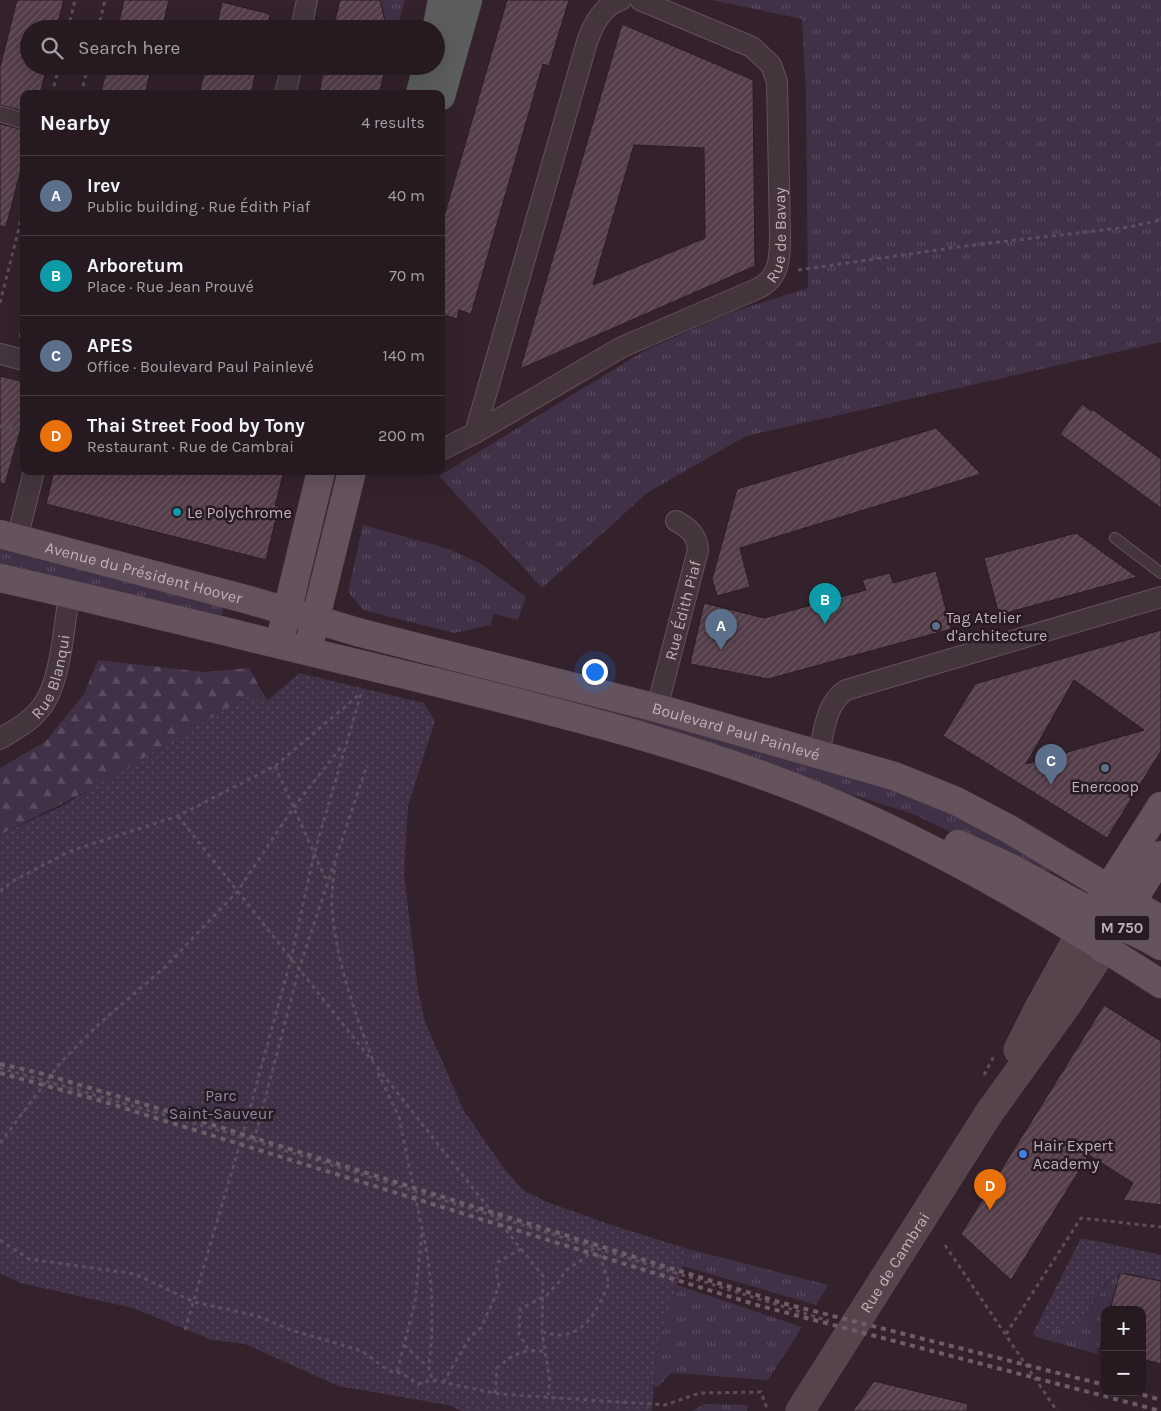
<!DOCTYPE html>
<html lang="en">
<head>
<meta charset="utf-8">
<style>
  :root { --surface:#261a20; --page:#32272d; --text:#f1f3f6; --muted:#a4a1a5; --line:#42383e; --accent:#8c9099 }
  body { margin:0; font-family:Karla,sans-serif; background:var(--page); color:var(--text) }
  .controls { position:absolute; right:15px; bottom:15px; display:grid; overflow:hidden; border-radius:10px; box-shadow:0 5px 20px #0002 }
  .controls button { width:45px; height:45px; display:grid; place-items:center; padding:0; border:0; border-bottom:1px solid var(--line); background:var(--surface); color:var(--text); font:25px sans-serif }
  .you { position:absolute; left:594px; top:671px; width:18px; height:18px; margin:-12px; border:4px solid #fff; border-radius:50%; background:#1a73e8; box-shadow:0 0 0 8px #1a73e833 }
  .badge { display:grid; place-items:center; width:32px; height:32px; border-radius:50%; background:var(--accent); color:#fff; font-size:16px; font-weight:700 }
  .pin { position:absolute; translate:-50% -41px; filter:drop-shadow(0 1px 2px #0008) }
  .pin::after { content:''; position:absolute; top:26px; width:18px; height:15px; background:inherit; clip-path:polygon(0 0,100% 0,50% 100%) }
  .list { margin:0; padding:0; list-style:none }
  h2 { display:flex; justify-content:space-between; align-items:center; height:65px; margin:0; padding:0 20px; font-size:21px }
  h2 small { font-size:16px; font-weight:400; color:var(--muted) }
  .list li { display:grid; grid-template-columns:32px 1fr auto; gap:15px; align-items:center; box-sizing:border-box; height:80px; padding:0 20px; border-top:1px solid var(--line) }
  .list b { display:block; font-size:19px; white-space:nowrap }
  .list p { margin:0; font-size:16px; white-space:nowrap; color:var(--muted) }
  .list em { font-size:16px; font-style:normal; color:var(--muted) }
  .icon { flex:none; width:28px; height:28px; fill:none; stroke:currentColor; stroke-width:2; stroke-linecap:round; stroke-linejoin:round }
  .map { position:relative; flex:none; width:1161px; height:1411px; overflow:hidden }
  .search { position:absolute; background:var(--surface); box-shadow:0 5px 20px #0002; left:20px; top:20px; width:425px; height:55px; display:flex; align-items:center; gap:12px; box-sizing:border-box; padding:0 18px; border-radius:28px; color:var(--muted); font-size:19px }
  .panel { position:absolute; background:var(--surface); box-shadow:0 5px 20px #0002; left:20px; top:90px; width:425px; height:385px; border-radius:10px }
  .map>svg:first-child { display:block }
  .grass { fill:url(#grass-tufts) }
  .forest { fill:url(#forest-firs) }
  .park { fill:url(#park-dots) }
  .building { fill:url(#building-hatch); stroke:#2b1c24; fill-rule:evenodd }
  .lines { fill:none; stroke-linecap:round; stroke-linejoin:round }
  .service-casing { stroke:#62525b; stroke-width:12 }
  .pedestrian-casing { stroke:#62525b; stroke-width:17 }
  .minor-casing { stroke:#62525b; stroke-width:22 }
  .secondary-casing { stroke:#62525b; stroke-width:29 }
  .primary-casing { stroke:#4e3e46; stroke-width:29 }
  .trunk-casing { stroke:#4f3f48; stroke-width:29 }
  .path { stroke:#5c4c5c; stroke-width:3; stroke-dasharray:4 4; stroke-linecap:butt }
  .service { stroke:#44353d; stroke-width:10 }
  .pedestrian { stroke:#44353d; stroke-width:15 }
  .minor { stroke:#44353d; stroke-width:20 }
  .secondary { stroke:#56434c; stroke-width:28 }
  .primary { stroke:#64535c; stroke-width:28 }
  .trunk { stroke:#5b5e5d; stroke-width:28 }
  .rail { stroke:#705c66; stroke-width:4; stroke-dasharray:5 5; stroke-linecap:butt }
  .culture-dot { fill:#0f9aa8; stroke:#281a22; stroke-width:2 }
  .service-dot { fill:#5c6f8a; stroke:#281a22; stroke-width:2 }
  .shop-dot { fill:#3f7fe0; stroke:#281a22; stroke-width:2 }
  .labels { text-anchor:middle; stroke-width:5; stroke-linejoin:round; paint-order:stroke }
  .shield { fill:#281a22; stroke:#93828b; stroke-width:1 }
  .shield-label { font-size:15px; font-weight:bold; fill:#c1afb8 }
  .street-label { font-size:16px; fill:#c1afb8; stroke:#281a22 }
  .poi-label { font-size:16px; fill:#c1afb8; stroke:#281a22; text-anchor:start }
  .park-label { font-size:16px; fill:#8b88a5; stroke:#281a22 }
</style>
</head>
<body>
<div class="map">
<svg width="1161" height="1411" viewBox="0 0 1161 1411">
  <defs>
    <pattern id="grass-tufts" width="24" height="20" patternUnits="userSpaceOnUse" patternTransform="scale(1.25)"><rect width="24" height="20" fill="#403146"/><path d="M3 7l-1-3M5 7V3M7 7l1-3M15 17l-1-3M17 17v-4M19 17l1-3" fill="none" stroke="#5a4c5f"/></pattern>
    <pattern id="forest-firs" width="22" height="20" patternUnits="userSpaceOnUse" patternTransform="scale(1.25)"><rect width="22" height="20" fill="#403146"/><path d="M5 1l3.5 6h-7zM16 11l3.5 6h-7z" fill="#5a4c5f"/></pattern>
    <pattern id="park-dots" width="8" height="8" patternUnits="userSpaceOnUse" patternTransform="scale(1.25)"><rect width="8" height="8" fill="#403146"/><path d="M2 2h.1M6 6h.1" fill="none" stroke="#5a4c5f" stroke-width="1.8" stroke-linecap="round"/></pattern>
    <pattern id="building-hatch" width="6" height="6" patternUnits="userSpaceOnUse" patternTransform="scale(1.25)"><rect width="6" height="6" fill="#543e49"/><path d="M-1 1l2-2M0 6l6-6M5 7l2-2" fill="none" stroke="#6b5761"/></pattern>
  </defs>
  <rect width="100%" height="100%" fill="#33222b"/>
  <g class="grass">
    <path d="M380 0H405L397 29H387Z"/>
    <path d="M711 0H1161V342L746 436 647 493 542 588 439 476 646 350 732 312 808 288 806 94 802 19Z"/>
    <path d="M363 525 449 549 483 565 526 597 518 620 493 614 491 625 454 633 363 610 348 592Z"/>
    <path d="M0 545 224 607 221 620 0 570Z"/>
    <path d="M437 665 819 763 920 798 1052 867 1046 879 913 814 812 782 435 673Z"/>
    <path d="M688 1249 828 1285 816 1305 683 1266Z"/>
    <path d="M1120 1273 1110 1310H1105V1327L1097 1354 1036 1337 1033 1333 1035 1329C1064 1330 1082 1323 1097 1298 1104 1287 1108 1279 1120 1273Z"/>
    <path d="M677 1285 802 1327 768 1380 671 1373 658 1387H654L656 1353Z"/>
    <path d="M704 1404 748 1405 747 1411H692Z"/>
  </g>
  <path class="forest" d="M98 660 204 672 249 668 267 700 0 835V768L46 741 84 694Z"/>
  <g class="park">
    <path d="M299 673 424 703 435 721 408 806 404 874 418 990 425 1022 464 1111 503 1167 523 1190 547 1202 615 1226 688 1249 656 1353 652 1411H461L448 1405 338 1386 245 1344 212 1340 133 1308 20 1283 0 1273V835L62 806 247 697 268 700Z"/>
    <path d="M1081 1238 1161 1255V1281C1151 1279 1128 1272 1119 1274 1103 1277 1094 1309 1080 1320 1068 1329 1049 1329 1035 1329Z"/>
  </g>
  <g class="building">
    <path d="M17 0H64L56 29H29V66H47L40 94H24V111L0 105V67Z"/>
    <path d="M124 0H169L162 29H122L123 24 119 22Z"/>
    <path d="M340 0H380L387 29H333Z"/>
    <path d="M507 0H569L549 66 543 64 471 314 459 310 457 319 441 314V227Z"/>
    <path d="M222 2 270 14 267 29H216Z"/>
    <path d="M622 24 753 80 755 266 520 369ZM634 145 704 148 705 238 593 285Z"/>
    <path d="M108 66H152L145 94H100Z"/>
    <path d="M206 66H257L251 94H199Z"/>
    <path d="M324 66H386L379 94H319Z"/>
    <path d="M0 124 24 130V158L6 227 0 226Z"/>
    <path d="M0 376 24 382V417L5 484 0 483Z"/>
    <path d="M1082 404 1091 411 1092 409 1161 459V508L1060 434Z"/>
    <path d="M936 428 981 474 740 548 750 587 717 596 712 579 737 489Z"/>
    <path d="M54 471H149L167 475V471H284L275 506H279L266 560 46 504Z"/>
    <path d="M1076 533 1137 577 999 615 984 558Z"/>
    <path d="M936 571 951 629 768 679 690 664 704 603 764 618 866 590 862 580 890 573 893 583Z"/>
    <path d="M1161 630V751L1107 838 943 736 975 684ZM1074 680 1144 730 1026 764Z"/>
    <path d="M1104 1005 1161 1041V1205L1123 1200 1133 1183 1089 1155 1011 1280 961 1234Z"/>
    <path d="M1120 1273 1161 1281V1364L1142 1359V1310H1110Z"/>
    <path d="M874 1381 968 1404 967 1411H853Z"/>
  </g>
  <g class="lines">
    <defs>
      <path id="service" d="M1115 538 1161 573"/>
      <path id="pedestrian" d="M0 114 24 121"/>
      <g id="minor">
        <path d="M301 29 307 0"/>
        <path d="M285 94 292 66"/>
        <path d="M0 354 24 360"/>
        <path d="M475 433 587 42C593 25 602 6 621 0"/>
        <path id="s1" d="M441 450 475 433 622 347 759 288C780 277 780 257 780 235L777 82 771 65 752 47 640 0"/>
        <path d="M17 539 34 471"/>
        <path id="s2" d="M657 708 698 550C697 535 689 528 676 521"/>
        <path id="s3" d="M0 739C14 730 29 723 40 709 61 684 64 626 69 594"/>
        <path d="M819 753C824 731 826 703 846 690L1161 597"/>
      </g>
      <g id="secondary">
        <path d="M1018 1050 1039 1008 1080 934"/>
        <path id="s4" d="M800 1411 989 1113 1066 1006 1103 949"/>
      </g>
      <g id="primary">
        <path id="s5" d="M0 534 249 600 361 633 657 708 894 776 956 801 1009 829 1161 920"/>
        <path d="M0 578C136 609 271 643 406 675 553 711 701 746 840 806 953 855 1058 918 1161 984"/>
        <path d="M283 628 321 471"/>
        <path d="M311 637 352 471"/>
        <path d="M958 844 1009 867 1082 907C1100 911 1115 908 1133 903"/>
        <path d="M1099 903 1161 806"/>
        <path d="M1100 926C1123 923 1142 935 1161 946"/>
        <path d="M1103 949 1161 855"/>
      </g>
      <g id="trunk">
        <path d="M436 31 442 0"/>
        <path d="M420 94 427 66"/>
        <path d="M441 96 468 0"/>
      </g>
    </defs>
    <use href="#service" class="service-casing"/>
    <use href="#pedestrian" class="pedestrian-casing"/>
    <use href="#minor" class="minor-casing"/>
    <use href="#secondary" class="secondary-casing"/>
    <use href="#primary" class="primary-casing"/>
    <use href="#trunk" class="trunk-casing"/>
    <g class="path">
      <path d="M68 29 75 0"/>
      <path d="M98 29 105 0"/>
      <path d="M52 94 59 66"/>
      <path d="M81 94 88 66"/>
      <path d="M798 270 965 246 1129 227 1161 220"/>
      <path d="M0 303 24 208"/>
      <path d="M20 337 24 321"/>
      <path d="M0 426 14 429"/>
      <path d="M275 766 327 882"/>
      <path d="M178 816 521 1249 498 1262 496 1272 499 1285 494 1299 481 1328 470 1337 443 1383"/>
      <path d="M335 862C334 877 331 893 332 908 336 961 355 1013 374 1063"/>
      <path d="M0 891 13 881 70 851 178 816 275 766 360 694"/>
      <path d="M0 1068 242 1137 829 1321"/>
      <path d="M378 1073 399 1117 422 1229 415 1302 397 1372"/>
      <path d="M984 1075 994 1056"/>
      <path d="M254 1141 299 969 367 765"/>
      <path d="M0 1143 61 1062 100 1023 164 968 237 892 294 807 342 746"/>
      <path d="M423 1232C433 1281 434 1318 429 1368"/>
      <path d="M0 1240 29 1259 135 1274 194 1302 257 1316 291 1330 362 1351 389 1371 401 1373 418 1384 432 1380 499 1394 665 1405 700 1393 761 1392 768 1411"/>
      <path d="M945 1245 1057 1411"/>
      <path d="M521 1249 543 1276 542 1332 550 1382 548 1395"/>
      <path d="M185 1330 242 1137 291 959 314 854 361 694"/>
      <path d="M542 1332C548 1333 555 1335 561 1335 588 1333 600 1304 609 1283L598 1250"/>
      <path d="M1006 1334 1081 1218 1161 1227"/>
      <path d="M404 1345 429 1368 432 1380"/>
      <path d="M528 1349 519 1334 520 1309 547 1295 559 1282 565 1271 586 1257 594 1248"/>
      <path d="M495 1393 497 1368C512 1355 525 1347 545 1352"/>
    </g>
    <use href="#service" class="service"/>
    <use href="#pedestrian" class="pedestrian"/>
    <use href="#minor" class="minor"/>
    <use href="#secondary" class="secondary"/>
    <use href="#primary" class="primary"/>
    <use href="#trunk" class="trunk"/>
    <g class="rail">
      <path d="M0 1064 40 1073 207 1123 782 1303 1105 1385"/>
      <path d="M0 1073 98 1100 757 1305 1161 1411"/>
      <path d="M1133 1392 1161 1400"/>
    </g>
  </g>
  <circle class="culture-dot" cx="177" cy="512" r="5"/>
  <g class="service-dot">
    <circle cx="936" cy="626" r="5"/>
    <circle cx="1105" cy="768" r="5"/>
  </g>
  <circle class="shop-dot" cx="1023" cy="1154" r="5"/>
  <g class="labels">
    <rect class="shield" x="1094.5" y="915.5" width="55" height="25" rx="4"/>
    <g class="shield-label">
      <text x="1122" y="933">M 750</text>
    </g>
    <g class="street-label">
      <text dy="6" stroke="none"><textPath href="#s1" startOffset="418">Rue de Bavay</textPath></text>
      <text dy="6" stroke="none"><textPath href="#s5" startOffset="149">Avenue du Président Hoover</textPath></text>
      <text dy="6" stroke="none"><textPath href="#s2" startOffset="101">Rue Édith Piaf</textPath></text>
      <text dy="6" stroke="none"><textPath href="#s3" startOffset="85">Rue Blanqui</textPath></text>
      <text dy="6" stroke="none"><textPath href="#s5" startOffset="762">Boulevard Paul Painlevé</textPath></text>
      <text dy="6" stroke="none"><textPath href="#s4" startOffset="176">Rue de Cambrai</textPath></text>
    </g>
    <g class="poi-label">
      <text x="187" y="518">Le Polychrome</text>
      <text x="946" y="623">Tag Atelier<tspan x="946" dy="18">d'architecture</tspan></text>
      <text x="1105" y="792" text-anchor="middle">Enercoop</text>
      <text x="1033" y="1151">Hair Expert<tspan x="1033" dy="18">Academy</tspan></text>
    </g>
    <g class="park-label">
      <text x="221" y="1101">Parc<tspan x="221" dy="18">Saint-Sauveur</tspan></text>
    </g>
  </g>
</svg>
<div class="controls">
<button>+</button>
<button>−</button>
</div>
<div class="you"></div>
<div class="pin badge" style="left:721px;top:650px;background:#5c6f8a">A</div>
<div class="pin badge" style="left:825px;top:624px;background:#0f9aa8">B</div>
<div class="pin badge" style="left:1051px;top:785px;background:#5c6f8a">C</div>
<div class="pin badge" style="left:990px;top:1210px;background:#e8710a">D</div>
<div class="search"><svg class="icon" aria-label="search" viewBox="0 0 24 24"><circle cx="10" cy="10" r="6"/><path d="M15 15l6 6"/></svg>Search here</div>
<section class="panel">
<h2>Nearby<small>4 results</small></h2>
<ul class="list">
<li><span class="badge" style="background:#5c6f8a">A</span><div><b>Irev</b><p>Public building · Rue Édith Piaf</p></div><em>40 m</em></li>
<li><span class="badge" style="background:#0f9aa8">B</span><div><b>Arboretum</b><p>Place · Rue Jean Prouvé</p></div><em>70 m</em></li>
<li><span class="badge" style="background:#5c6f8a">C</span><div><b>APES</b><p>Office · Boulevard Paul Painlevé</p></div><em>140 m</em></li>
<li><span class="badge" style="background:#e8710a">D</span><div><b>Thai Street Food by Tony</b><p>Restaurant · Rue de Cambrai</p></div><em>200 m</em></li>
</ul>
</section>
</div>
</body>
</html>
